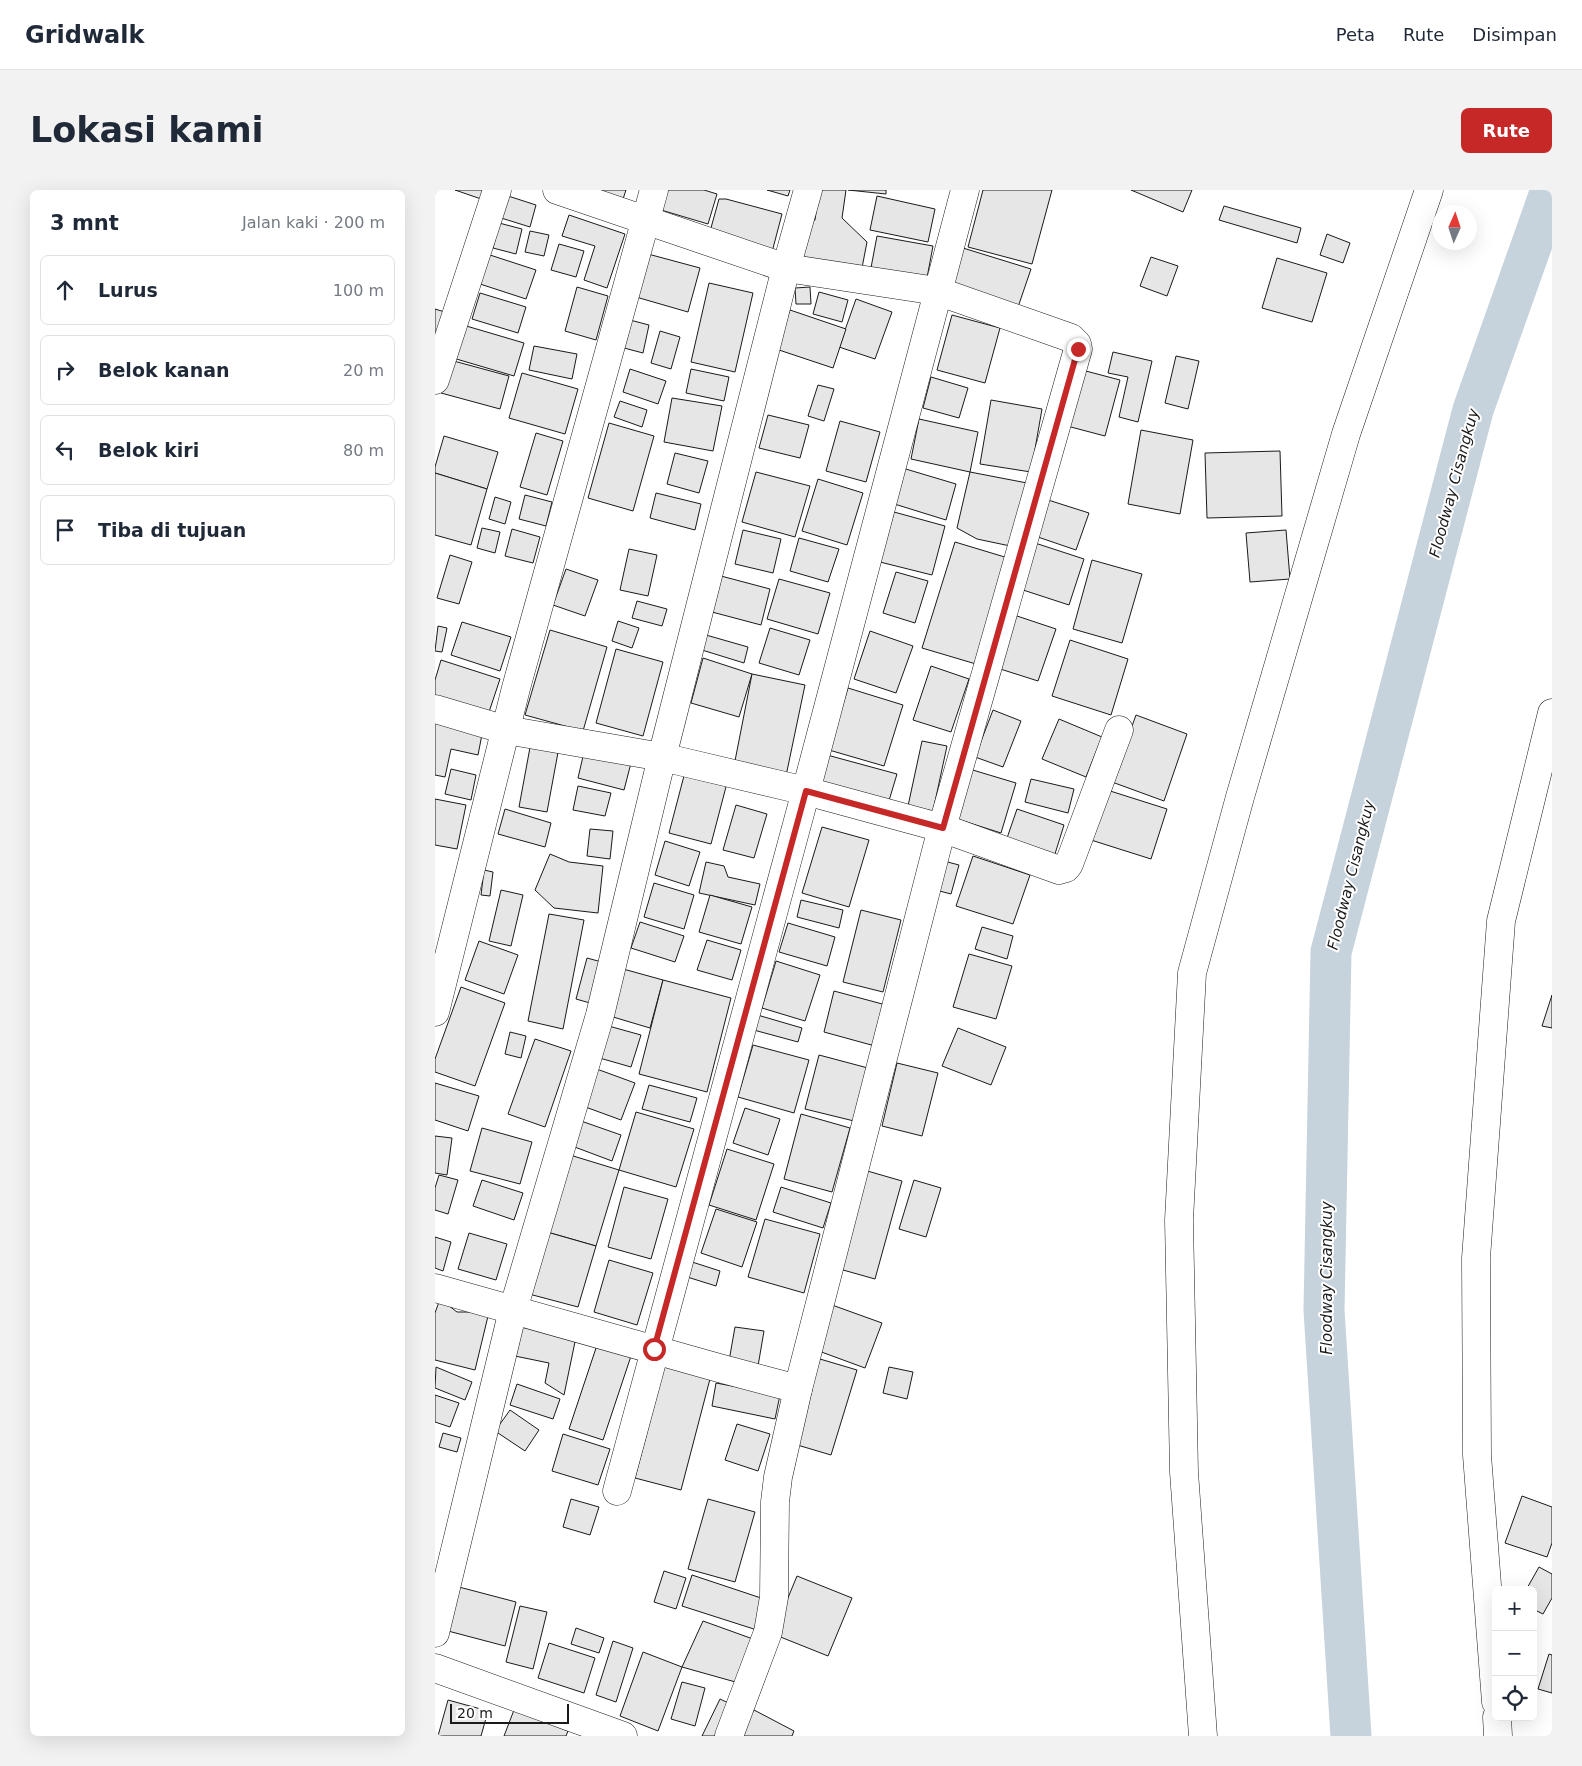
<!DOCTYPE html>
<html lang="id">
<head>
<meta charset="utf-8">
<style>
  :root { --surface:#fff; --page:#f2f2f3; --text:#1f2937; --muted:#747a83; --line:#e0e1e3; --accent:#c62828 }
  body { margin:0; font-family:"DejaVu Sans",sans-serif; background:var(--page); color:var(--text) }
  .controls { position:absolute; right:15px; bottom:15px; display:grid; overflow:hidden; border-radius:8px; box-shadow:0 5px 20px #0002 }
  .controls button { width:45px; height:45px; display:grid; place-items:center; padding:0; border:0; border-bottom:1px solid var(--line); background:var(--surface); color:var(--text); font:25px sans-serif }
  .compass { position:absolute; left:997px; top:15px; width:45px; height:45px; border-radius:50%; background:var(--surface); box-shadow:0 5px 20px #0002; rotate:3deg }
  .scale { position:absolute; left:15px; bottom:12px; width:119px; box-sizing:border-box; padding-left:5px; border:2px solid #1a1a1a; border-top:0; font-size:14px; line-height:18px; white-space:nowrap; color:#1a1a1a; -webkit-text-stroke:4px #fff; paint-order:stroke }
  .stop { position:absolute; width:15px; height:15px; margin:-11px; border:4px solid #c62828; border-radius:50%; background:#fff }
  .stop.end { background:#c62828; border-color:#fff; box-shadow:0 1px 5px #0008 }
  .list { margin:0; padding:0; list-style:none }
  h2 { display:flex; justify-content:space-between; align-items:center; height:65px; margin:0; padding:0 20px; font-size:21px }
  h2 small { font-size:16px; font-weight:400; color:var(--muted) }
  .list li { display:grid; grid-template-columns:32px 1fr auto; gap:15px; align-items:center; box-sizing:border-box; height:70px; margin:0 10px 10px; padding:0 10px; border:1px solid var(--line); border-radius:8px }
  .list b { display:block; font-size:19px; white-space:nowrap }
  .list em { font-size:16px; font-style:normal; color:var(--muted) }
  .icon { flex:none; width:28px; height:28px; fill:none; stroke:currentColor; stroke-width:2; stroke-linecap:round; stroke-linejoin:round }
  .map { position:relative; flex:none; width:1117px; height:1546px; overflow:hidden; border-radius:8px }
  header { display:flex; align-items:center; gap:30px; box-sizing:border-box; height:70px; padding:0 25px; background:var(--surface); border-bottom:1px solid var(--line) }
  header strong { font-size:24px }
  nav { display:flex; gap:28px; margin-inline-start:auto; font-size:18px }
  .intro { display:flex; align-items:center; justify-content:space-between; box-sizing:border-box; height:120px; padding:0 30px }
  h1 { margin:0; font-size:35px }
  .button { padding:12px 22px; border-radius:8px; background:var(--accent); color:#fff; font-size:18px; font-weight:700 }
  main { display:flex; gap:30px; padding:0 30px }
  aside { flex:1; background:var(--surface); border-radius:8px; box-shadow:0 5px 20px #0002 }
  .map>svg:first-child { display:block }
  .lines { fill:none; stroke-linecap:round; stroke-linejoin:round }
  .canal { stroke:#c6d2dc; stroke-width:41 }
  .building { fill:#e6e6e6; stroke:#1a1a1a }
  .minor-casing { stroke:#1a1a1a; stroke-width:29 }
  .minor { stroke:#fff; stroke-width:28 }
  .route { stroke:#c62828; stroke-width:6 }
  .labels { text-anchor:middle; stroke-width:4; stroke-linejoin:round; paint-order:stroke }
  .water-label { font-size:15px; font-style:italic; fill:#1a1a1a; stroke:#fff }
</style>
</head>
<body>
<header>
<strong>Gridwalk</strong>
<nav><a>Peta</a><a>Rute</a><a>Disimpan</a></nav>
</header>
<div class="intro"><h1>Lokasi kami</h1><a class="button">Rute</a></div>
<main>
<aside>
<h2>3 mnt<small>Jalan kaki · 200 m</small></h2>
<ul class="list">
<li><svg class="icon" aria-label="ahead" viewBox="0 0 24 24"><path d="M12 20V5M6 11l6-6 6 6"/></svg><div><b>Lurus</b></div><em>100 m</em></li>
<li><svg class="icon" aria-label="right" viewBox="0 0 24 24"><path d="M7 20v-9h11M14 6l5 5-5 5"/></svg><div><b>Belok kanan</b></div><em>20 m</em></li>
<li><svg class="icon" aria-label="left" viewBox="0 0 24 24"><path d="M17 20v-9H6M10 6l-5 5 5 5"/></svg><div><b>Belok kiri</b></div><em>80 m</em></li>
<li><svg class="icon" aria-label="arrive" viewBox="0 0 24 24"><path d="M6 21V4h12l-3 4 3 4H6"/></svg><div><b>Tiba di tujuan</b></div></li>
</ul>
</aside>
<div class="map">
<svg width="1117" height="1546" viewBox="0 0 1117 1546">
  <rect width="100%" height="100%" fill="#fff"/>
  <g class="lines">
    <path class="canal" d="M916 1546 889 1120 896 762 1038 220 1116 0"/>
  </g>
  <g class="building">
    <path d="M20 0H53L49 10Z"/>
    <path d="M150 0H191L187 12Z"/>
    <path d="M232 0H269L282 4 273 34 226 20Z"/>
    <path d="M332 0H355L353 6Z"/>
    <path d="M384 0H411L407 28 432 52 426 83 362 72 369 36 380 30Z"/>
    <path d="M413 0H451V4Z"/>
    <path d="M548 0H617L597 74 533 57Z"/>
    <path d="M696 0H757L748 22Z"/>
    <path d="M70 5 101 15 95 37 63 27Z"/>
    <path d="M442 6 500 19 493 52 435 40Z"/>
    <path d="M284 9H291L347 24 337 62 274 45Z"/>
    <path d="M789 16 866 38 862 53 784 30Z"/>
    <path d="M134 25 190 44 172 98 149 90 160 56 127 46Z"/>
    <path d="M64 33 87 39 81 64 58 58Z"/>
    <path d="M95 41 114 45 109 66 90 62Z"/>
    <path d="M892 44 915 53 908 73 885 65Z"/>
    <path d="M442 46 498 56 491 93 435 83Z"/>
    <path d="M124 54 149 61 141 87 116 80Z"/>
    <path d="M528 58 596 79 582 120 515 99Z"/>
    <path d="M213 64 265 78 253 122 201 107Z"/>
    <path d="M55 65 101 80 91 109 45 94Z"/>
    <path d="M716 67 743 76 732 106 705 96Z"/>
    <path d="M842 68 892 83 877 132 827 118Z"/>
    <path d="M274 93 318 103 300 182 256 172Z"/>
    <path d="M142 97 173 106 161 150 130 141Z"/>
    <path d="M375 97 376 114H361L360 98Z"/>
    <path d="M384 102 413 110 407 132 378 124Z"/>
    <path d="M45 103 91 117 83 143 37 129Z"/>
    <path d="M421 109 457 122 440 169 404 157Z"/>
    <path d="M0 119 13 123 0 167Z"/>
    <path d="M355 120 411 139 398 178 341 159Z"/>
    <path d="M517 125 565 138 550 193 502 180Z"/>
    <path d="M195 130 214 135 208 163 189 158Z"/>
    <path d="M28 135 89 153 79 186 18 168Z"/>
    <path d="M225 141 245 147 236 179 216 173Z"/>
    <path d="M99 156 142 164 137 189 94 180Z"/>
    <path d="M678 162 717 171 703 232 684 227 693 187 673 183Z"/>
    <path d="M741 166 764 171 753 219 730 213Z"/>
    <path d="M15 170 74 186 65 219 6 203Z"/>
    <path d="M195 179 231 191 223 214 188 202Z"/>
    <path d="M256 179 294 187 289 211 251 203Z"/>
    <path d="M647 180 685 190 670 246 632 236Z"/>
    <path d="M87 183 143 199 130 244 74 228Z"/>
    <path d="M496 187 533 198 524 228 488 218Z"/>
    <path d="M383 195 399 199 389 231 373 226Z"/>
    <path d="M237 208 287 216 278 261 229 252Z"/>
    <path d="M556 210 607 219 596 282 545 274Z"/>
    <path d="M185 211 212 220 207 237 179 227Z"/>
    <path d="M333 225 374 235 365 268 324 258Z"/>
    <path d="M484 229 543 242 535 282 476 269Z"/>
    <path d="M405 231 445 242 431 292 391 281Z"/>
    <path d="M174 233 219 246 198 321 153 308Z"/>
    <path d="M706 240 758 250 745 324 693 314Z"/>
    <path d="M101 243 128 251 112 305 85 297Z"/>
    <path d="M9 246 63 262 52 299 0 283V277Z"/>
    <path d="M845 261 847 326 772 328 770 263Z"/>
    <path d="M240 263 273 271 264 303 232 294Z"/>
    <path d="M464 277 521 294 511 330 453 312Z"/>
    <path d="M321 282 375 296 360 347 307 332Z"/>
    <path d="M535 282 592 293 580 357 542 349 522 338Z"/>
    <path d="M0 283 52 299 36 355 0 345Z"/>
    <path d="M383 289 428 303 412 355 367 341Z"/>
    <path d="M221 303 266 314 260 340 215 328Z"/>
    <path d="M90 305 117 312 111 336 84 329Z"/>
    <path d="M60 307 76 312 70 334 54 329Z"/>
    <path d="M610 309 654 323 641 360 597 345Z"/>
    <path d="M459 322 510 336 497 385 445 372Z"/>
    <path d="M47 338 65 342 60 363 42 358Z"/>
    <path d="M77 339 105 347 98 373 70 366Z"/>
    <path d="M308 340 346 349 338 383 300 374Z"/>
    <path d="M851 340 855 389 815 392 811 343Z"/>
    <path d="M364 348 404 359 393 392 355 381Z"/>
    <path d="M520 352 573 368 541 474 487 458Z"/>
    <path d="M600 353 649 369 634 415 585 399Z"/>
    <path d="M194 359 222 365 213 406 185 400Z"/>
    <path d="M15 365 37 372 24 414 2 408Z"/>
    <path d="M657 370 707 384 687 453 638 439Z"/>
    <path d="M131 379 163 390 150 426 118 415Z"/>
    <path d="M461 382 493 391 480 433 448 423Z"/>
    <path d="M286 386 335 399 326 435 277 422Z"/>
    <path d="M344 389 395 403 383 444 332 429Z"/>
    <path d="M202 411 232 419 227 436 197 428Z"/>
    <path d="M576 424 621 439 603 491 559 477Z"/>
    <path d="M183 431 204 438 197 458 177 451Z"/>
    <path d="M27 432 76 447 65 481 16 465Z"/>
    <path d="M3 436 12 438 7 462 0 461Z"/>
    <path d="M335 438 375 450 364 485 324 473Z"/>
    <path d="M115 440 172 457 148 541 90 525Z"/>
    <path d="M435 441 478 456 461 503 419 489Z"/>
    <path d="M271 445 313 457 309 473 267 460Z"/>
    <path d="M635 450 693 469 676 525 617 506Z"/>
    <path d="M181 459 228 472 208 546 161 533Z"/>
    <path d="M268 468 317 484 304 527 256 513Z"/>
    <path d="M6 470 65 489 52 528 0 511V490Z"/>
    <path d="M496 476 534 489 516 542 478 530Z"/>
    <path d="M317 484 370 495 351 586 299 576Z"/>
    <path d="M413 498 468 515 449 576 394 560Z"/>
    <path d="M558 520 586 531 568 577 540 567Z"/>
    <path d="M0 523 49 534 43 565 16 559 10 587 0 585Z"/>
    <path d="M701 525 752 544 729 611 677 592Z"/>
    <path d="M624 529 667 547 651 587 607 569Z"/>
    <path d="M487 551 512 556 498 621 473 616Z"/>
    <path d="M96 552 124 557 112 622 84 617Z"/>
    <path d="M149 562 196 573 189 600 143 588Z"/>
    <path d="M392 565 462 584 453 614 383 594Z"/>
    <path d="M531 578 581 593 566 643 516 627Z"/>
    <path d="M16 579 41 585 36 610 10 604Z"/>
    <path d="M250 582 292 593 276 654 234 643Z"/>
    <path d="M596 589 639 599 633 623 590 612Z"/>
    <path d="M143 596 176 603 170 626 138 620Z"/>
    <path d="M672 600 732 619 716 669 656 650Z"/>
    <path d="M0 609 31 615 22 659 0 655Z"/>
    <path d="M301 615 332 624 319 668 288 660Z"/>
    <path d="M70 619 116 633 110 657 63 644Z"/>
    <path d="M582 619 629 635 619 667 571 651Z"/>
    <path d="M387 637 434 650 414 717 367 703Z"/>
    <path d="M155 639 178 641 175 669 152 666Z"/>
    <path d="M230 651 265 662 254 696 220 685Z"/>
    <path d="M115 664 134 672 168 676 163 723 119 718 100 700Z"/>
    <path d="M538 666 595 685 578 734 521 716Z"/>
    <path d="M505 670 524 675 516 704 497 699Z"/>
    <path d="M271 672 289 676 293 687 325 694 320 715 264 703Z"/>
    <path d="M49 680 58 682 55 706 46 705Z"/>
    <path d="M219 693 259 705 249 739 209 727Z"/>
    <path d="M66 700 88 705 76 756 54 751Z"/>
    <path d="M275 705 317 717 306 754 264 742Z"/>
    <path d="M366 710 408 720 404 738 362 727Z"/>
    <path d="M426 720 466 730 448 802 408 792Z"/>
    <path d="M114 724 149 730 128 839 93 831Z"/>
    <path d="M205 732 249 746 240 772 196 758Z"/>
    <path d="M353 733 400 747 392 776 344 762Z"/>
    <path d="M547 737 578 746 572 769 540 759Z"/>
    <path d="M272 750 306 760 297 790 262 780Z"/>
    <path d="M44 751 83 765 69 804 30 790Z"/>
    <path d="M534 764 577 776 561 829 518 817Z"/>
    <path d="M152 768 174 774 162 815 141 809Z"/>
    <path d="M341 771 385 785 370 831 327 818Z"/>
    <path d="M181 777 228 790 215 838 168 824Z"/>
    <path d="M228 790 296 808 272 902 204 884Z"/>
    <path d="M26 797 70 813 40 896 0 882V869Z"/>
    <path d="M399 801 451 815 440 856 389 842Z"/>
    <path d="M1117 805V838L1107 836Z"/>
    <path d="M319 824 367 838 363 852 315 839Z"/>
    <path d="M170 835 206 845 196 877 161 867Z"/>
    <path d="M523 838 571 857 556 895 507 876Z"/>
    <path d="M75 842 91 846 86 868 70 864Z"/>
    <path d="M100 849 136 861 110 937 73 924Z"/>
    <path d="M318 855 374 870 359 923 303 907Z"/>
    <path d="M384 865 433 878 419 931 370 919Z"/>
    <path d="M462 873 503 883 487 946 447 936Z"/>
    <path d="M159 878 200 893 186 930 145 915Z"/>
    <path d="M0 893 44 906 33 941 0 930Z"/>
    <path d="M214 895 262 908 255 932 207 919Z"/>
    <path d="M310 918 345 929 333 965 298 953Z"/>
    <path d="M201 922 259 939 241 997 184 980Z"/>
    <path d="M366 924 415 938 397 1002 349 989Z"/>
    <path d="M146 931 186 945 177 971 137 956Z"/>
    <path d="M47 938 97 952 85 994 35 981Z"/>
    <path d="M0 946 17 948 12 985 0 983Z"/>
    <path d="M292 959 339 974 321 1030 274 1015Z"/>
    <path d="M135 965 184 980 161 1056 112 1042Z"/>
    <path d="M429 980 467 991 440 1089 401 1078Z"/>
    <path d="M4 985 23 990 13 1024 0 1020V998Z"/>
    <path d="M47 990 88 1003 79 1030 38 1016Z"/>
    <path d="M479 990 506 998 491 1047 464 1039Z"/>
    <path d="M189 997 233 1009 216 1069 173 1057Z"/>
    <path d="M346 997 396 1013 388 1038 338 1022Z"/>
    <path d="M281 1019 322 1032 307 1077 266 1063Z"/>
    <path d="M330 1029 385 1044 369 1103 313 1087Z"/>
    <path d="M112 1042 161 1056 143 1117 94 1104Z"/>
    <path d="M34 1043 72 1054 61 1090 23 1079Z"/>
    <path d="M0 1047 16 1052 8 1081 0 1078Z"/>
    <path d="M174 1070 218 1083 202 1135 159 1122Z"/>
    <path d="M254 1071 285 1081 281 1096 249 1086Z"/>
    <path d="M5 1109 22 1122H54L40 1180 0 1170V1123Z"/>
    <path d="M397 1115 447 1133 430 1178 381 1160Z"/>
    <path d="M81 1136 141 1147 129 1205 110 1193 114 1173 75 1165Z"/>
    <path d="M300 1137 329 1141 323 1176 294 1171Z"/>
    <path d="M162 1155 196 1166 168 1250 134 1239Z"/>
    <path d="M385 1169 422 1180 396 1265 359 1254Z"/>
    <path d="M230 1174 276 1185 246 1300 200 1288Z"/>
    <path d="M1 1177 37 1192 30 1210 0 1198Z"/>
    <path d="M454 1177 478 1182 472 1209 448 1203Z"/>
    <path d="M281 1193 345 1205 340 1229 277 1216Z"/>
    <path d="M82 1194 125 1209 118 1229 75 1215Z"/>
    <path d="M0 1205 24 1213 15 1237 0 1232Z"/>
    <path d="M75 1220 104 1240 90 1261 60 1241Z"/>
    <path d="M302 1234 335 1244 323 1281 290 1270Z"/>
    <path d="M8 1243 26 1248 22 1262 4 1257Z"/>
    <path d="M128 1244 175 1259 163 1295 117 1281Z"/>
    <path d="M1087 1306 1117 1317V1353L1112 1367 1070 1353Z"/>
    <path d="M136 1309 164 1317 155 1345 128 1337Z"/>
    <path d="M273 1309 320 1322 300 1392 253 1379Z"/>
    <path d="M1104 1377 1117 1384V1408L1108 1424 1098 1419V1400H1091Z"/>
    <path d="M229 1381 251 1388 241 1419 219 1412Z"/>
    <path d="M257 1385 335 1411 325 1441 247 1416Z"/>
    <path d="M362 1386 417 1408 393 1466 338 1444Z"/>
    <path d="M24 1397 81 1412 70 1456 13 1441Z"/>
    <path d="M85 1416 112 1422 98 1479 71 1472Z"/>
    <path d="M268 1431 318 1449 304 1493 247 1477Z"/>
    <path d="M141 1438 169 1448 164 1463 136 1454Z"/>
    <path d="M178 1451 198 1458 181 1512 161 1505Z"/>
    <path d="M114 1453 160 1468 149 1503 103 1488Z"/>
    <path d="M208 1462 247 1477 223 1541 185 1526Z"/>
    <path d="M1114 1464 1117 1465V1503L1103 1499Z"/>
    <path d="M247 1492 270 1498 260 1536 236 1529Z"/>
    <path d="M285 1509 302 1517 288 1546H267Z"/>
    <path d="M13 1510 53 1521 46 1546H3Z"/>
    <path d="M79 1520 133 1541 131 1546H69Z"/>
    <path d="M319 1520 359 1541 357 1546H304Z"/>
  </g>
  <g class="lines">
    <defs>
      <g id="minor">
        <path d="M122 0 351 78 502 101 636 148 642 154 643 159 507 638 363 1199 343 1287 340 1312 339 1407 333 1442 294 1546"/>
        <path d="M0 190 62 0"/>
        <path d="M0 519 71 540 227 567 371 601 507 638 624 680 631 678 634 674 684 540"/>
        <path d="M0 822 81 498 219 0"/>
        <path d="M0 1098 284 1178 363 1199"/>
        <path d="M182 1301 371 601 530 0"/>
        <path d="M0 1443 78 1120 165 825 227 567 351 78 373 0"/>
        <path d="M0 1478 188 1546"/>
        <path d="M1061 1512 1042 1265 1041 1068 1066 731 1117 523"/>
        <path d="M1062 1527 1063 1546"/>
        <path d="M768 1546 749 1282 744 1030 757 783 805 607 911 244 994 0"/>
      </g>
    </defs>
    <use href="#minor" class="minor-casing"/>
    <use href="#minor" class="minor"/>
  </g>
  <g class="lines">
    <path class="route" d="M219 1159 371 601 508 638 643 159"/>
  </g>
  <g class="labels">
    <g class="water-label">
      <text transform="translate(1019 293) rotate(-75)" y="5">Floodway Cisangkuy</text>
      <text transform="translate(916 685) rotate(-76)" y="5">Floodway Cisangkuy</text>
      <text transform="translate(892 1088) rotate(-90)" y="5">Floodway Cisangkuy</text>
    </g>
  </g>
</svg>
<div class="controls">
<button>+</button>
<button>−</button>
<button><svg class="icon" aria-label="locate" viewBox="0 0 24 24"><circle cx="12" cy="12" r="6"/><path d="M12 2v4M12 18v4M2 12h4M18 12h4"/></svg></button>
</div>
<svg class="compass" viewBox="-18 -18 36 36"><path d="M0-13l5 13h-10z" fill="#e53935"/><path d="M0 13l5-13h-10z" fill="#747a83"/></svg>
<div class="scale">20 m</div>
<div class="stop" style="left:219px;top:1159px"></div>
<div class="stop end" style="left:643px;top:159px"></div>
</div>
</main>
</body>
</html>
